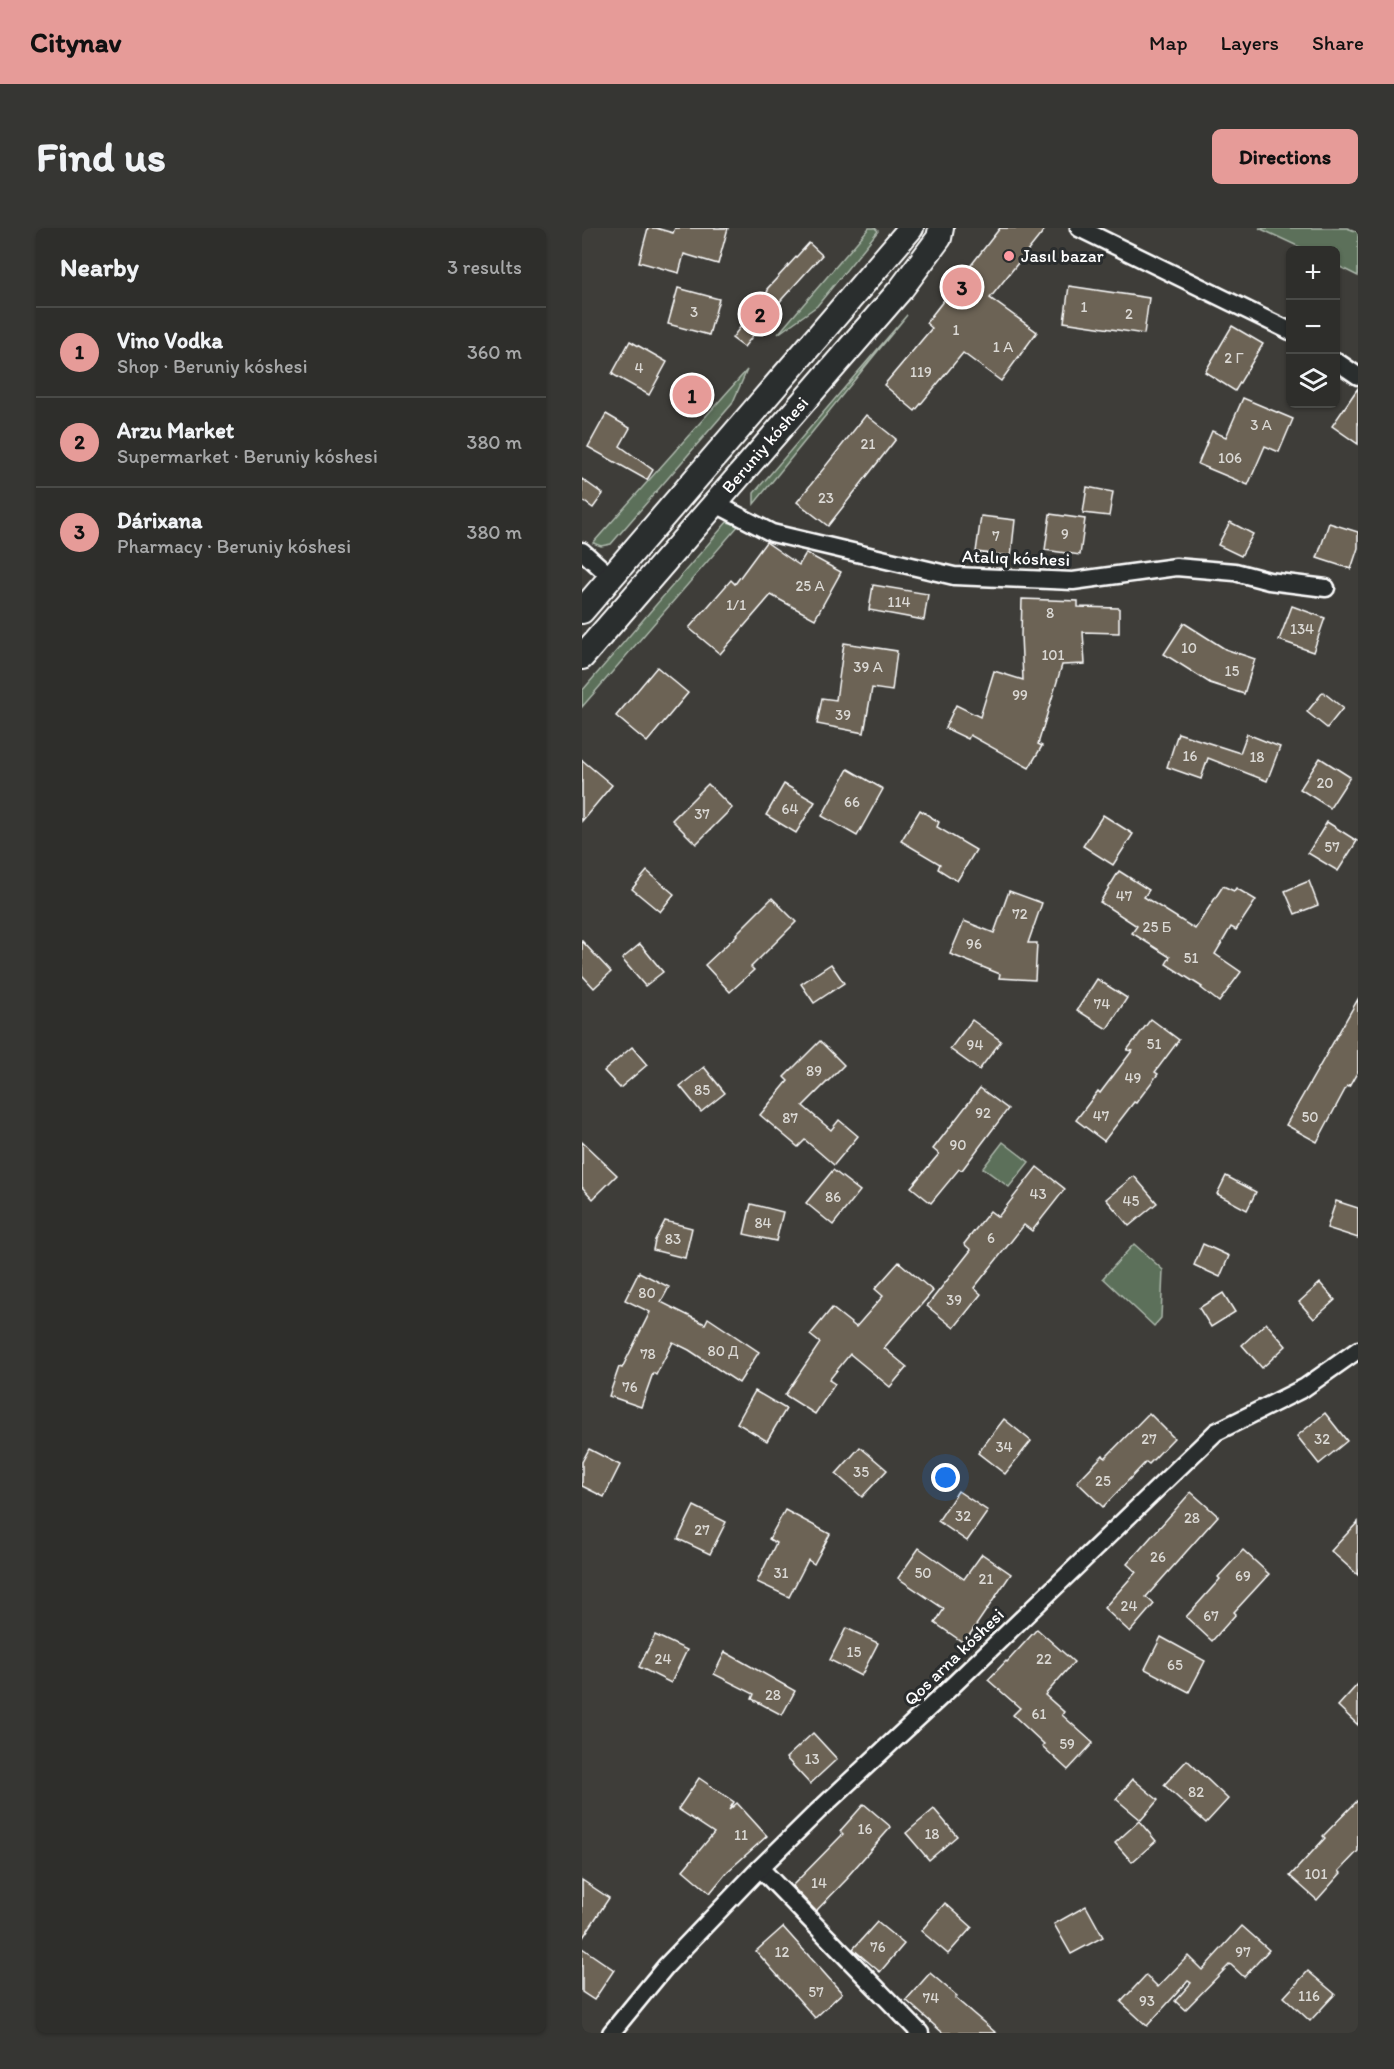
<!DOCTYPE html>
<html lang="en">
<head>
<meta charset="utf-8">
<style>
  :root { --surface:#2e2e2b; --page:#363633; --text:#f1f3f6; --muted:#a7a8a9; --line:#494a47; --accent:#e69b98 }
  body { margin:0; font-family:Itim,sans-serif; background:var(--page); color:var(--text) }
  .controls { position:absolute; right:18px; top:18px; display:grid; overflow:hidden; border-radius:9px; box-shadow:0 2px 4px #0004 }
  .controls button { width:54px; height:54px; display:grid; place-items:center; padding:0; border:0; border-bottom:2px solid var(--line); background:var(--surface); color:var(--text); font:30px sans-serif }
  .you { position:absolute; left:364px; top:1250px; width:21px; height:21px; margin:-15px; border:4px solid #fff; border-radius:50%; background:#1a73e8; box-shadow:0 0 0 9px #1a73e833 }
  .badge { display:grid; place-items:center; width:39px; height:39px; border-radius:50%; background:var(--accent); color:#111; font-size:20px; font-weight:700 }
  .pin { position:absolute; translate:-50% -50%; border:3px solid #fff; box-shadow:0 2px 6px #0006 }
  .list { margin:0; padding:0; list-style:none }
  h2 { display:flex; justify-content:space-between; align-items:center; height:78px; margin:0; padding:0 24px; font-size:26px }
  h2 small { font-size:20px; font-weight:400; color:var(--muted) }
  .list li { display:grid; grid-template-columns:39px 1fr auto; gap:18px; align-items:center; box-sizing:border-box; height:90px; padding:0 24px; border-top:2px solid var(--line) }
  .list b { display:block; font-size:22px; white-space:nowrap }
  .list p { margin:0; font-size:20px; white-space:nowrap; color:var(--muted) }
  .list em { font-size:20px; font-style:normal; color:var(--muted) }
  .icon { flex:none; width:33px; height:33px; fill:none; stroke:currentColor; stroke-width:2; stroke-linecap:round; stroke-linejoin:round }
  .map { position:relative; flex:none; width:776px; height:1805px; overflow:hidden; border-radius:9px }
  header { display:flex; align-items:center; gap:36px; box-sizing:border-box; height:84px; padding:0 30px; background:var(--accent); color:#111 }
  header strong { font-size:28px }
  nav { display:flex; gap:33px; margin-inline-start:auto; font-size:21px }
  .intro { display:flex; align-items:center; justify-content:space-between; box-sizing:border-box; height:144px; padding:0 36px }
  h1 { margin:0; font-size:42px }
  .button { padding:15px 27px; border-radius:9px; background:var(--accent); color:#111; font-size:21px; font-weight:700 }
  main { display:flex; gap:36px; padding:0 36px }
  aside { flex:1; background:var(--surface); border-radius:9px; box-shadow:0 2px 4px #0004 }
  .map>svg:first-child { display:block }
  .green { fill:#5b705a; stroke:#adb8ac; stroke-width:1.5 }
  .building { fill:#6c6354; stroke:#fff; stroke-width:1.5 }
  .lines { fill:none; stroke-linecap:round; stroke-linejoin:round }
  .street-casing { stroke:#fff; stroke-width:21 }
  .secondary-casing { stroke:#fff; stroke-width:28 }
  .street { stroke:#2a2d2e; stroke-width:16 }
  .secondary { stroke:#2a2d2e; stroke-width:24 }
  .poi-dot { fill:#ff9aa2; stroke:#2a2d2e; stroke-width:2 }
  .labels { text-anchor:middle; stroke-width:6; stroke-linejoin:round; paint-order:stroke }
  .number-label { font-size:15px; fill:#dad8d4 }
  .poi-label { font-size:18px; fill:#fff; stroke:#2a2d2e; text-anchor:start }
  .street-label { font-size:18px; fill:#fff; stroke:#2a2d2e }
</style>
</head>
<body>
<header>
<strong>Citynav</strong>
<nav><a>Map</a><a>Layers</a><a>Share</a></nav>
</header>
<div class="intro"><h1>Find us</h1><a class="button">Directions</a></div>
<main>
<aside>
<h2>Nearby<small>3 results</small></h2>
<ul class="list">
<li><span class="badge">1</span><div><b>Vino Vodka</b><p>Shop · Beruniy kóshesi</p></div><em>360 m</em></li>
<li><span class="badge">2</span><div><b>Arzu Market</b><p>Supermarket · Beruniy kóshesi</p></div><em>380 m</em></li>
<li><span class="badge">3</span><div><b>Dárixana</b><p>Pharmacy · Beruniy kóshesi</p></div><em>380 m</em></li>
</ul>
</aside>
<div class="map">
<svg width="776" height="1805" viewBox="0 0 776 1805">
  <rect width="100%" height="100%" fill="#3e3d39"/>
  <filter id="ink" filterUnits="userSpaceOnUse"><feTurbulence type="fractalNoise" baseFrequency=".0167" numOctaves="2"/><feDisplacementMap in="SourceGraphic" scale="12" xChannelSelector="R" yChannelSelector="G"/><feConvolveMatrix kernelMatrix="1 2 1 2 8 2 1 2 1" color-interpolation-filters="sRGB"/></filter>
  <g filter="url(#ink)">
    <g class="green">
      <path d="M287 0H293L296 3 235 78 196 106Z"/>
      <path d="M677 0H765L776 4V48L754 37V22H724Z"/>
      <path d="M325 87 172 276V265Z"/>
      <path d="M165 142 150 176 29 316 19 318 11 315Z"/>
      <path d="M145 294 157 297 0 479V463Z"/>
      <path d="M421 914 447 934 427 959 401 940Z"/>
      <path d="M552 1016 581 1042 579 1090 572 1098 521 1050Z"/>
    </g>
    <g class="building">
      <path d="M66 0H74L91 5 93 0H146L136 36 102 26 97 45 57 34Z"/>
      <path d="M418 0H464L408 70 455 104 419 153 381 125 333 183 302 157 350 100 344 95Z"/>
      <path d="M227 15 240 27 200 71 162 119 150 110 186 63 185 61Z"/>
      <path d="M487 58 567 70 562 106 482 94Z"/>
      <path d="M96 60 137 71 127 107 86 96Z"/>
      <path d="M650 98 681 116 653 163 623 144Z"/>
      <path d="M48 113 85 134 67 167 30 146Z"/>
      <path d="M776 160V216L750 198Z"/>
      <path d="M661 170 711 191 697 224 683 218 666 257 616 236 630 203 644 209Z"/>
      <path d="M24 186 48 200 38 218 71 242 65 252 6 219Z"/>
      <path d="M284 187 314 211 246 298 215 274Z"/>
      <path d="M0 251 21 266 11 280 0 272Z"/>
      <path d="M505 259 531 264 527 288 501 285Z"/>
      <path d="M468 286 503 291 498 327 463 322Z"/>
      <path d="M399 288 433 292 429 328 394 324Z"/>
      <path d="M648 294 671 306 659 328 636 317Z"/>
      <path d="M747 295 776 304V320L769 341 735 330Z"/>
      <path d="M184 314 217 337 224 325 259 344 233 391 189 367 138 426 107 400 149 352 153 356Z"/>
      <path d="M291 357 346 366 342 392 287 382Z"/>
      <path d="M440 371 496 373V379L537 380V405L501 404 503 436 480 437 456 516 460 518 447 540 388 507 386 511 363 500 374 477 398 489 412 443 441 452 439 407Z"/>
      <path d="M710 378 743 390 731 424 697 412Z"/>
      <path d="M602 395 643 421 673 431 662 466 628 455 582 426Z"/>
      <path d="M262 415 315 423 310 463 290 460 282 505 235 496 240 470 254 472Z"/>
      <path d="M75 439 106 465 65 514 34 488Z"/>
      <path d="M741 464 761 480 745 500 725 484Z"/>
      <path d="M596 505 658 525 665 506 698 519 685 553 626 530 619 551 585 539Z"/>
      <path d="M738 530 768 549 748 580 718 561Z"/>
      <path d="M0 532 30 557 0 593Z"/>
      <path d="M266 541 301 561 275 608 240 588Z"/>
      <path d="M126 556 150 580 114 616 90 592Z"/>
      <path d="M202 556 233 574 214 605 184 587Z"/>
      <path d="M338 582 357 594 355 599 394 622 375 653 356 641 358 636 319 613Z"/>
      <path d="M521 587 551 606 531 637 501 618Z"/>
      <path d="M745 594 775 613 756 643 726 625Z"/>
      <path d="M65 643 92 666 78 684 50 661Z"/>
      <path d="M537 643 567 662 562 669 613 701 641 658 652 663 654 660 674 672 654 702 649 699 633 726 659 744 637 774 619 760 620 759 584 736 588 729 550 705 555 698 518 674Z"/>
      <path d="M727 653 736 677 713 686 703 663Z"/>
      <path d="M427 663 460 675 446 715H455L453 752 417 750 418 746 368 726 382 693 412 705Z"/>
      <path d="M190 670 214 694 169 739 172 742 148 764 123 737 155 707 154 706Z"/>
      <path d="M0 713 29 744 12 760 0 747Z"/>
      <path d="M58 716 81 744 63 758 40 731Z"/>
      <path d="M249 736 262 755 232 775 219 756Z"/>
      <path d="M515 751 545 770 525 801 495 782Z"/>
      <path d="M776 771V843L767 859 765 858 735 914 704 897Z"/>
      <path d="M569 791 597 812 573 844 576 846 554 875 552 874 522 913 494 892 516 863 518 865 550 823 545 822Z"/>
      <path d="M390 792 419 813 397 842 368 821Z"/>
      <path d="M238 813 262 837 221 878 249 902 257 892 276 908 252 937 223 912 216 919 178 887 206 853 202 849Z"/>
      <path d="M50 819 65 837 38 860 22 843Z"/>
      <path d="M122 839 143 865 119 884 98 858Z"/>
      <path d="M398 860 426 881 380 942 377 941 349 975 329 959 357 926 351 921Z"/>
      <path d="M0 914 35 947 11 971 0 959Z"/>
      <path d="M455 939 483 961 450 1003 442 997 392 1060 399 1066 372 1100 345 1078 389 1022 382 1016 408 983 416 989Z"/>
      <path d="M251 942 278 963 251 997 224 975Z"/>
      <path d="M552 948 575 975 547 998 524 971Z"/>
      <path d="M644 948 674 964 665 982 635 966Z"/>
      <path d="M754 973 776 980V1010L745 1000Z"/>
      <path d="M169 976 201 984 194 1013 162 1006Z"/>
      <path d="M83 993 110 1000 103 1030 71 1022 73 1012Z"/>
      <path d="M621 1016 647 1028 638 1049 612 1037Z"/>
      <path d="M317 1034 351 1063 302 1120 325 1139 308 1159 268 1126 247 1152 253 1156 233 1186 203 1167 238 1115 228 1107 250 1080 274 1099 301 1068 293 1061Z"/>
      <path d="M57 1044 87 1059 79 1074 123 1096 126 1090 177 1124 157 1155 107 1122 91 1114 74 1147 71 1145 59 1179 27 1168 37 1139 40 1140 68 1084 43 1072Z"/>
      <path d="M738 1055 753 1072 732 1091 717 1074Z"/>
      <path d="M641 1065 653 1084 629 1099 617 1080Z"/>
      <path d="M684 1095 704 1118 680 1140 660 1117Z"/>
      <path d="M173 1163 204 1181 185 1213 155 1195Z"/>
      <path d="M567 1185 592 1210 567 1236 564 1234 521 1279 495 1254 521 1227 523 1230Z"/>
      <path d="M743 1185 765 1213 737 1236 715 1208Z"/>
      <path d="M422 1191 449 1213 423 1246 396 1225Z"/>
      <path d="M278 1219 305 1242 280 1269 254 1246Z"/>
      <path d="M7 1221 38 1237 22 1269 0 1258V1234Z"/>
      <path d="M376 1263 406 1283 385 1313 356 1293Z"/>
      <path d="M609 1264 636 1288 564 1369 572 1376 548 1404 522 1380 554 1344 545 1336Z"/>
      <path d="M112 1278 144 1294 128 1326 96 1311Z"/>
      <path d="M203 1282 248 1306 232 1336 226 1332 207 1369 175 1354 194 1315 187 1311Z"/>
      <path d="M776 1294V1347L749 1323Z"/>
      <path d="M337 1320 382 1351 400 1326 429 1346 382 1415 353 1395 362 1381 316 1350Z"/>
      <path d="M661 1322 687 1346 652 1384 654 1386 630 1413 604 1389 638 1351 636 1349Z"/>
      <path d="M264 1400 296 1415 279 1448 248 1432Z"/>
      <path d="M455 1401 492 1434 463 1467 482 1484 480 1487 511 1515 486 1542 460 1518 462 1516 431 1487 438 1480 406 1452 424 1433 425 1434Z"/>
      <path d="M73 1407 105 1422 89 1455 57 1439Z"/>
      <path d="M579 1409 623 1433 607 1464 563 1441Z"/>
      <path d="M143 1424 213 1463 200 1487 170 1471 172 1466 132 1446Z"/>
      <path d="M776 1456V1497L756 1478Z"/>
      <path d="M231 1505 255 1531 228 1556 204 1530Z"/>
      <path d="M605 1532 646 1571 624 1595 582 1557Z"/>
      <path d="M117 1550 152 1574 147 1582 155 1575 185 1608 146 1643 128 1665 101 1642 132 1605 96 1581Z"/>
      <path d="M551 1551 576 1572 559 1592 534 1571Z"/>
      <path d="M776 1572V1623L757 1643 759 1645 735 1672 708 1648 743 1610 741 1608Z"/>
      <path d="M282 1576 309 1599 265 1649 266 1650 234 1683 210 1658 261 1606 258 1603Z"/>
      <path d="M352 1581 375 1608 347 1632 324 1605Z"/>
      <path d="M557 1593 574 1613 550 1634 533 1615Z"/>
      <path d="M0 1652 27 1670 0 1711Z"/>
      <path d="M363 1675 390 1699 366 1726 339 1703Z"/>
      <path d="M504 1678 521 1709 489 1726 472 1696Z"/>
      <path d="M295 1694 322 1716 298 1744 271 1721Z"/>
      <path d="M660 1698 687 1722 662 1749 648 1736 603 1782 593 1773 609 1755 606 1753 565 1798 539 1774 564 1747 576 1759 606 1728 620 1742Z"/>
      <path d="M201 1699 260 1765 233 1790 174 1723Z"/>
      <path d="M0 1720 32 1742 12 1772 0 1764Z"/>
      <path d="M726 1743 753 1766 728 1793 702 1769Z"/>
      <path d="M348 1745 375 1768 373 1770 414 1805H361L324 1772Z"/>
    </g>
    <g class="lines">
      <defs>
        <g id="street">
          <path d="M497 0 708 103"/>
          <path d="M754 133 776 148"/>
          <path d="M132 275 190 305 372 348 491 353 594 339 653 344 687 353 744 360"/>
          <path d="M0 323 29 349"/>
          <path d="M178 1640 338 1805"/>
          <path d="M29 1805 84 1738 178 1640 236 1583 366 1462 634 1204 722 1160 776 1122"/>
        </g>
        <g id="secondary">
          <path d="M0 383 329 0"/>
          <path d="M0 429 319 61 357 10 359 0"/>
        </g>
      </defs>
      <use href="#street" class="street-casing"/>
      <use href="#secondary" class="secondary-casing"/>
      <use href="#street" class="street"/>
      <use href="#secondary" class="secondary"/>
    </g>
  </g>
  <circle class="poi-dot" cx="427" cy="28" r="6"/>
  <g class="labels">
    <g class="number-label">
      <text x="502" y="84">1</text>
      <text x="112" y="89">3</text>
      <text x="547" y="91">2</text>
      <text x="374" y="107">1</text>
      <text x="421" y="124">1 А</text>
      <text x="652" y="135">2 Г</text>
      <text x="57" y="145">4</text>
      <text x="339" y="149">119</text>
      <text x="679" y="202">3 А</text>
      <text x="286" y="221">21</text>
      <text x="648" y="235">106</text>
      <text x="244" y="275">23</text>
      <text x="483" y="311">9</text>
      <text x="414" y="313">7</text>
      <text x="228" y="363">25 А</text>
      <text x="317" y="379">114</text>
      <text x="154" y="382">1/1</text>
      <text x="468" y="390">8</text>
      <text x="720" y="406">134</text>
      <text x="607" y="425">10</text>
      <text x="471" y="432">101</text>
      <text x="286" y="444">39 А</text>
      <text x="650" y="448">15</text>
      <text x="438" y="472">99</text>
      <text x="261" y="492">39</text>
      <text x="608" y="533">16</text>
      <text x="675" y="534">18</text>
      <text x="743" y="560">20</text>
      <text x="270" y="579">66</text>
      <text x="208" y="586">64</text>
      <text x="120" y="591">37</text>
      <text x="750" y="624">57</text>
      <text x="542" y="673">47</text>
      <text x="438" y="691">72</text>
      <text x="575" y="704">25 Б</text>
      <text x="392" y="721">96</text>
      <text x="609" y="735">51</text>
      <text x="520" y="781">74</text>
      <text x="572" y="821">51</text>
      <text x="393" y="822">94</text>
      <text x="232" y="848">89</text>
      <text x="551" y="855">49</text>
      <text x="120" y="867">85</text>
      <text x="401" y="890">92</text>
      <text x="519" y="893">47</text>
      <text x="728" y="894">50</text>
      <text x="208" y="895">87</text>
      <text x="376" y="922">90</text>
      <text x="456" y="971">43</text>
      <text x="251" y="974">86</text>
      <text x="549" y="978">45</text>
      <text x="181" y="1000">84</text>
      <text x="409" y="1015">6</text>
      <text x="91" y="1016">83</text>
      <text x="65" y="1070">80</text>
      <text x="372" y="1077">39</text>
      <text x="141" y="1128">80 Д</text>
      <text x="66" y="1131">78</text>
      <text x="48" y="1164">76</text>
      <text x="567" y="1216">27</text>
      <text x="740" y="1216">32</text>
      <text x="422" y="1224">34</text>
      <text x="279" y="1249">35</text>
      <text x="521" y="1258">25</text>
      <text x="381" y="1293">32</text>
      <text x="610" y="1295">28</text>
      <text x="120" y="1307">27</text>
      <text x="576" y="1334">26</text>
      <text x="199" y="1350">31</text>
      <text x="341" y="1350">50</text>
      <text x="661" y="1353">69</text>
      <text x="404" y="1356">21</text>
      <text x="547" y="1383">24</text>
      <text x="629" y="1393">67</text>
      <text x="272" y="1429">15</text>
      <text x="81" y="1436">24</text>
      <text x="462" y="1436">22</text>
      <text x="593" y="1442">65</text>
      <text x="191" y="1472">28</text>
      <text x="457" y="1491">61</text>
      <text x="485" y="1521">59</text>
      <text x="230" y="1536">13</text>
      <text x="614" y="1569">82</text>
      <text x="283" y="1606">16</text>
      <text x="350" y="1611">18</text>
      <text x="159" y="1612">11</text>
      <text x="734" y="1651">101</text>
      <text x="237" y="1660">14</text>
      <text x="296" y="1724">76</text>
      <text x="200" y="1729">12</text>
      <text x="661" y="1729">97</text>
      <text x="234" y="1769">57</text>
      <text x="727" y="1773">116</text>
      <text x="349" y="1775">74</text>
      <text x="565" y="1778">93</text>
    </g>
    <g class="poi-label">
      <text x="439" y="34">Jasıl bazar</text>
    </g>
    <g class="street-label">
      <text transform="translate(183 217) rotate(-49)" y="6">Beruniy kóshesi</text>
      <text transform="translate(434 330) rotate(2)" y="6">Atalıq kóshesi</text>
      <text transform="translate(372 1429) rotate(-44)" y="6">Qos arna kóshesi</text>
    </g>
  </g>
</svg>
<div class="controls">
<button>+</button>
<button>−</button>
<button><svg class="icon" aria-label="layers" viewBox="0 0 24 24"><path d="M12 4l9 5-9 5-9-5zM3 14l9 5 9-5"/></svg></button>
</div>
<div class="you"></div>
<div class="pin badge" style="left:110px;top:167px">1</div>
<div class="pin badge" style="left:178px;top:86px">2</div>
<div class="pin badge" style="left:380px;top:59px">3</div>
</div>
</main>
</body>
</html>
